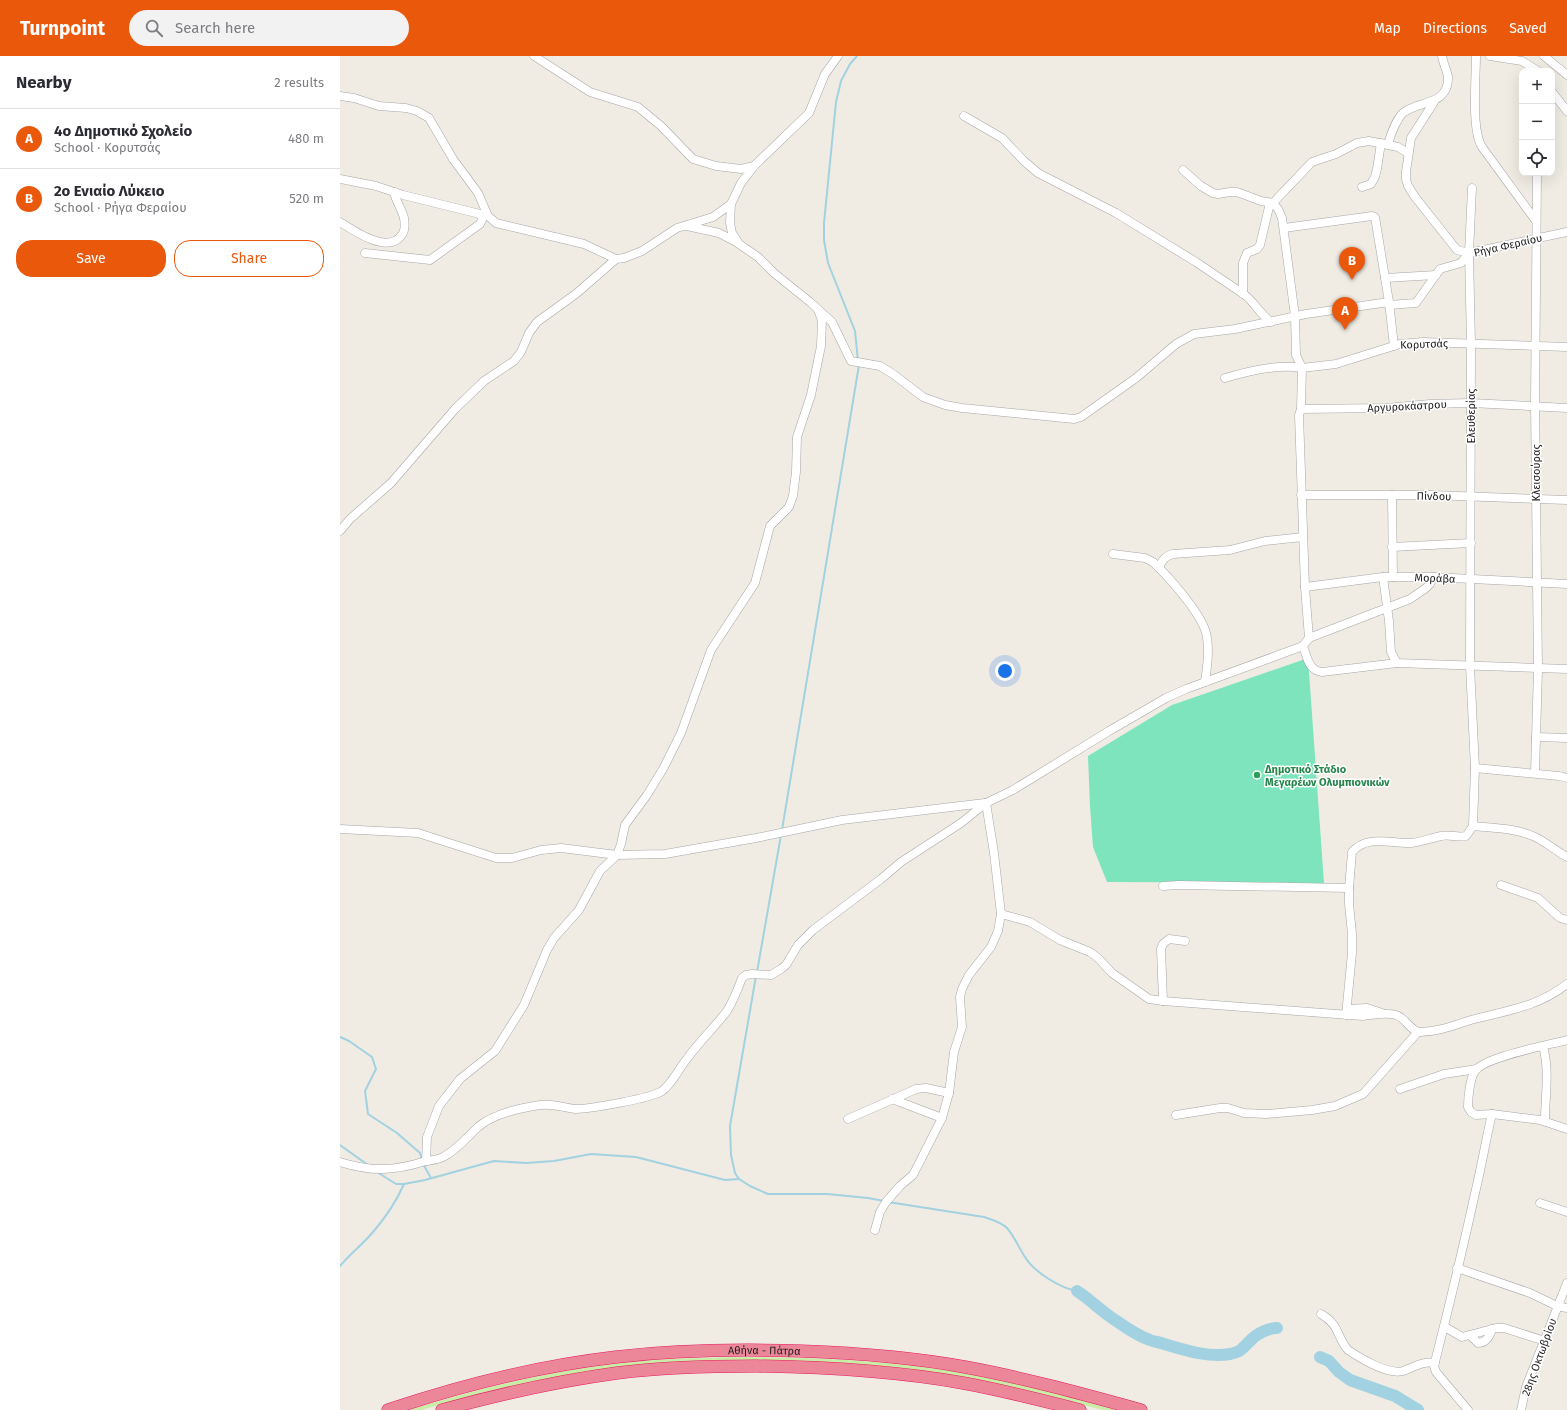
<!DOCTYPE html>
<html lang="en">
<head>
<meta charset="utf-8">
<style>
  :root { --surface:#fff; --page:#f2f2f3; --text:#2b2b33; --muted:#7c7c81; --line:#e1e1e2; --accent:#ea580c }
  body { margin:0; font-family:"Fira Sans",sans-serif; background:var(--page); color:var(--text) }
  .controls { position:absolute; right:12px; top:12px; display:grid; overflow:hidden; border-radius:8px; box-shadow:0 4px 16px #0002 }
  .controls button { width:36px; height:36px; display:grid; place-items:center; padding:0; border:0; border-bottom:1px solid var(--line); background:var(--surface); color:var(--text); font:20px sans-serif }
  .you { position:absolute; left:665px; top:615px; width:14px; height:14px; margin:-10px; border:3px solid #fff; border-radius:50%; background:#1a73e8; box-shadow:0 0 0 6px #1a73e833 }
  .badge { display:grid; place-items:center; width:26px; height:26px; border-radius:50%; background:var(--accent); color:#fff; font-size:13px; font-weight:700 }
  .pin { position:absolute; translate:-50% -33px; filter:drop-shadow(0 1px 2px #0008) }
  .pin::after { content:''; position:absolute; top:21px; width:14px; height:12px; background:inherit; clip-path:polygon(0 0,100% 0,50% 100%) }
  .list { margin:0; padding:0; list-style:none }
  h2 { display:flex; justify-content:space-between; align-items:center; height:52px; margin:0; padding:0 16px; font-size:17px }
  h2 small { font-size:13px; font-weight:400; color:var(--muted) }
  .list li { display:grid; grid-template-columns:26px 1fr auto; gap:12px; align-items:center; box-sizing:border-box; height:60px; padding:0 16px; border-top:1px solid var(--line) }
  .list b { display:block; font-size:15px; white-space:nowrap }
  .list p { margin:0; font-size:13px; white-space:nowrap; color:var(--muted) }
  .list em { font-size:13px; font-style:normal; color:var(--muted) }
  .actions { display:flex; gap:8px; padding:12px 16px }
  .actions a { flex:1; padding:9px 0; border:1px solid var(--accent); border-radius:16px; text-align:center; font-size:14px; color:var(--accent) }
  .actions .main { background:var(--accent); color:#fff }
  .icon { flex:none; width:22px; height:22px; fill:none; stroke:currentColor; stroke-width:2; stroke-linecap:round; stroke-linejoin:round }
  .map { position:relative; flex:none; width:1227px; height:1354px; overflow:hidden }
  header { display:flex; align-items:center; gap:24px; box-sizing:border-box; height:56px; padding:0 20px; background:var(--accent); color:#fff }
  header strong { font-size:19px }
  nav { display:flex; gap:22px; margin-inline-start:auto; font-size:14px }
  .search { width:280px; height:36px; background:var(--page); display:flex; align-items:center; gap:10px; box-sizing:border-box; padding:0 14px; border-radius:22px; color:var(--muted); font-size:15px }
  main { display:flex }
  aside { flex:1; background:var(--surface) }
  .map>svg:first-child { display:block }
  .grass { fill:#c9eda7 }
  .pitch { fill:#7de4bd }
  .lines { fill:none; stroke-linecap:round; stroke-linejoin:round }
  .stream { stroke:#a2d2e1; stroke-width:2 }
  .river { stroke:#a2d2e1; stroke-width:12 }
  .minor-casing { stroke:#a6a6a6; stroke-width:9 }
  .highway-casing { stroke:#e6195e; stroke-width:13 }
  .minor { stroke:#fff; stroke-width:8 }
  .highway { stroke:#ec8799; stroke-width:12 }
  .leisure-dot { fill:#2e9e5b; stroke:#fff; stroke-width:1.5 }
  .labels { text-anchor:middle; stroke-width:3; stroke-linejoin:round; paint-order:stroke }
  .street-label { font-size:11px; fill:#1f1f1f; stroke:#fff }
  .leisure-label { font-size:11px; font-weight:bold; fill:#27864d; stroke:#fff; text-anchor:start }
</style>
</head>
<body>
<header>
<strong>Turnpoint</strong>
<div class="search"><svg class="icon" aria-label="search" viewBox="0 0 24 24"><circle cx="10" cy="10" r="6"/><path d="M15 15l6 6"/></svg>Search here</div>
<nav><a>Map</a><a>Directions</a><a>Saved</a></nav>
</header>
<main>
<aside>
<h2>Nearby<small>2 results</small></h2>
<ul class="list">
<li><span class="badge">A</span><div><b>4ο Δημοτικό Σχολείο</b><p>School · Κορυτσάς</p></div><em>480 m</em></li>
<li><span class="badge">B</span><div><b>2ο Ενιαίο Λύκειο</b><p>School · Ρήγα Φεραίου</p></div><em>520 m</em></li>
</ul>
<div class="actions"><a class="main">Save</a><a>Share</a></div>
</aside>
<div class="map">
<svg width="1227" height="1354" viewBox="0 0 1227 1354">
  <rect width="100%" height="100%" fill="#f0ece4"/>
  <path class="grass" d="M392 1301C459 1301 526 1303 592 1312 655 1321 716 1337 776 1354H763L672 1331 591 1316 542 1310 442 1305 277 1311 194 1325 145 1336 81 1354H69C142 1331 216 1313 292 1306 325 1302 358 1302 392 1301Z"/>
  <path class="pitch" d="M968 602 984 827 767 826 753 791 750 750 748 700 832 649Z"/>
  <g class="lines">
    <g class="stream">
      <path d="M517 0 510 8 501 25 496 46 484 167V184L488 207 515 275 518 305"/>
      <path d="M442 774 519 309"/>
      <path d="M417 916 441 779"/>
      <path d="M416 920 390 1070 391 1099 395 1117 399 1123 410 1130 428 1138H487L528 1142 544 1145"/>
      <path d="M0 981 9 985 32 1001 36 1013 25 1035 28 1058 57 1077 80 1097 82 1104"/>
      <path d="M0 1089 28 1109"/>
      <path d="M83 1108 91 1122"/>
      <path d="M37 1116 56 1128H64L85 1124 154 1105 186 1107 214 1105 251 1098 296 1101 385 1124 399 1123"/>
      <path d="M548 1146 644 1161C652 1164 661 1166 667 1172 674 1180 679 1192 685 1201 694 1216 720 1232 737 1235"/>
      <path d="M0 1210C10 1198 23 1188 33 1176 46 1161 56 1146 64 1128"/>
    </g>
    <g class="river">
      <path d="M737 1235C751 1244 763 1257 778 1266 788 1273 798 1280 810 1284 814 1286 820 1286 824 1288 845 1294 868 1302 890 1298 903 1295 902 1292 910 1285 916 1278 928 1272 937 1272"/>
      <path d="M980 1301 989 1305 999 1316 1010 1324 1055 1340 1078 1354"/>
    </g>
    <defs>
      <g id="minor">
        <path d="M194 0 250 36 298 51 321 70 353 103 376 110 393 112 401 113 414 110"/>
        <path d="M498 0 485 18 469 57 414 110 401 127 391 148 390 167 392 177 399 188 418 201 434 217 470 246 492 266 511 305 540 310 553 318 583 341 605 349 622 352 734 363 741 361 796 322 836 288 854 278 895 273 966 258 1049 246"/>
        <path d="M1136 0C1136 23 1131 73 1142 91L1196 165"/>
        <path d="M1150 0 1182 5 1198 15"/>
        <path d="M1204 0 1227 19"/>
        <path d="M1212 36 1227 55"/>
        <path d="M0 40 14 42 39 50 66 52 77 55 89 62 113 103 138 137 148 160"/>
        <path d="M1094 46 1071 82 1066 116V123L1068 130 1075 141 1117 194 1129 197 1132 132"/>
        <path d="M624 60 662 82 684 105 698 117 776 157 856 206 905 239C915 247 920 258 931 266"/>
        <path d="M1048 88C1051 78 1055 65 1063 57 1079 44 1109 50 1108 21 1107 14 1103 7 1102 0"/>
        <path d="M843 114 861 130 873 137 878 138 890 136H897L921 145 933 147 938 153 942 162 955 260 956 299 962 312C937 308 909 315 885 322"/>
        <path d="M0 123 36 130 63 139 144 159 148 160 156 167 244 188 276 203"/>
        <path d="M1022 131 1031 128 1035 121 1037 113 1041 87"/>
        <path d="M0 166C14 175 47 198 61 180 65 176 65 168 64 162 62 153 56 146 54 136"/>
        <path d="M347 170 379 177 396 186"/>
        <path d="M944 172 1032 160 1035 161 1049 246 1054 290"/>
        <path d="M25 197 90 204 140 168 142 164 141 158"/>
        <path d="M1045 222 1096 219"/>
        <path d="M903 238V207L907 197 917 193 920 189 929 151 972 106 996 98 1017 87 1029 85 1058 91 1068 97"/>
        <path d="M1049 249 1076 247 1100 213 1121 207 1129 197 1227 176"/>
        <path d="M961 353 962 312 996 308 1060 288 1083 286 1227 291"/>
        <path d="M961 439H1091L1227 444"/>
        <path d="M1052 439 1053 521"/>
        <path d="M0 475 10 463 51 427 115 353 144 325 174 305 181 296 189 277 197 266 237 237 276 203 284 202 302 195 337 172 373 161 391 148"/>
        <path d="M1052 491 1131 487"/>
        <path d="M773 498 805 502 813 506C828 520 861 557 866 577 870 593 867 611 865 626"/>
        <path d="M819 512C822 504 825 500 833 498L890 494 925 485 963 481"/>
        <path d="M1043 521 1049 565 1051 596 1057 607 1227 613"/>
        <path d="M965 531 1043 521H1093L1227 528"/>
        <path d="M969 582 1070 543 1086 532 1090 528 1093 521"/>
        <path d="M963 590C967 601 969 615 982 616L1057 607"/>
        <path d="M1196 681 1227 682"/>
        <path d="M1135 712 1219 720 1227 722"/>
        <path d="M1195 717 1198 613 1195 347 1197 117"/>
        <path d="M1133 770C1153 772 1176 772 1195 781 1206 786 1216 795 1227 801"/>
        <path d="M0 773 78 777 156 802H172L201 794 221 792 277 799 325 798 416 782 502 764 645 747"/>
        <path d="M1161 829 1198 842 1220 862 1227 864"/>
        <path d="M823 830 839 829 1009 832"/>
        <path d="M661 858 690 866 720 884 750 896 758 902 772 917 802 938 809 943 823 945 1023 960C1033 959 1047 956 1056 959 1066 962 1070 975 1080 976 1098 976 1114 969 1131 964 1165 955 1198 951 1227 928"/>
        <path d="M823 945 821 893 823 888 829 883 845 885"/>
        <path d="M1007 953 1027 952 1042 957"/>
        <path d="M1006 959 1012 897V878L1009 848V832L1012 796C1028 778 1051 788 1071 787 1082 786 1091 782 1101 780 1109 778 1118 782 1126 780L1133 770 1135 712 1130 610 1131 288 1129 197"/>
        <path d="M1227 984C1209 989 1144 1001 1135 1015 1130 1022 1128 1042 1128 1051L1131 1056 1136 1059 1152 1058 1200 1064 1227 1073"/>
        <path d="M1203 990C1210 1016 1205 1039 1205 1065"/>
        <path d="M1060 1033 1104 1018 1137 1013"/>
        <path d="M552 1043 602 1062"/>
        <path d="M836 1059 880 1052H888L904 1057 926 1058 972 1054 995 1050 1023 1038 1078 976"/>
        <path d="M508 1063 576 1033 586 1032 609 1037"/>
        <path d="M86 1105 87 1081 99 1050 120 1023 155 995 184 949 207 894 214 882 239 854 260 815 277 799 281 788 285 769 307 739 323 713 341 677 371 594 415 527 430 470 449 451 453 440 456 416 457 381 471 339 481 290 482 264 478 254"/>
        <path d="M0 1106C32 1116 54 1115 86 1105 92 1104 97 1104 103 1101 117 1094 127 1081 138 1071 153 1058 180 1052 200 1049 213 1047 224 1052 236 1053 249 1053 313 1042 322 1035 332 1028 338 1014 346 1004 358 987 374 972 387 955 393 945 398 933 402 922L406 919 412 918 431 919 441 913 446 909 458 889 473 874 541 823 561 806 621 767 646 747 673 734 769 675 826 642 846 633 963 590 969 582 965 531 959 359 961 353 1046 352 1090 348 1131 347 1227 352"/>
        <path d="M1200 1147 1227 1156"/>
        <path d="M535 1174 540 1156 546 1146 560 1130 573 1119 602 1062 609 1037 614 996 622 971 620 941 622 933 629 919 651 891 658 875 661 858 654 797 646 747"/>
        <path d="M1117 1212 1190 1237 1217 1250 1227 1252"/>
        <path d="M981 1258C1000 1269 996 1280 1008 1294 1020 1302 1048 1319 1063 1315 1074 1311 1082 1305 1095 1307"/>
        <path d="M1105 1271 1122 1281 1156 1272H1164L1205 1285"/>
        <path d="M1130 1279 1138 1287C1146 1287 1150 1280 1152 1273"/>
        <path d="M1128 1354 1096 1316 1094 1310C1109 1251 1123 1192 1136 1133 1142 1108 1146 1083 1152 1058"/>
        <path d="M1181 1354 1186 1331 1227 1227"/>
      </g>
      <g id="highway">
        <path id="s1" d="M48 1354C122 1329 199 1310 276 1301 337 1294 399 1293 461 1295 516 1297 571 1301 625 1311 685 1322 743 1338 801 1354"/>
        <path d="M102 1354C160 1338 218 1325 277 1317 323 1311 370 1310 416 1310 485 1311 555 1315 623 1327 662 1334 701 1344 740 1354"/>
      </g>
    </defs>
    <use href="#minor" class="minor-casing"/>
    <use href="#highway" class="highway-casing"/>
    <use href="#minor" class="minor"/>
    <use href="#highway" class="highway"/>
  </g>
  <circle class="leisure-dot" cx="917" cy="719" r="4"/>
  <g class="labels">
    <g class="street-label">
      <text transform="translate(1168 189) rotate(-13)" y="4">Ρήγα Φεραίου</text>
      <text transform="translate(1084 288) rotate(-2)" y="4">Κορυτσάς</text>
      <text transform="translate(1067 350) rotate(-3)" y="4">Αργυροκάστρου</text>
      <text transform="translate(1131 360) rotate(-90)" y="4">Ελευθερίας</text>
      <text transform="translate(1196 417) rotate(-90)" y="4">Κλεισούρας</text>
      <text transform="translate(1094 440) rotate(1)" y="4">Πίνδου</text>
      <text transform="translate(1095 522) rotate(2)" y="4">Μοράβα</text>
      <text dy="4" stroke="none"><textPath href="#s1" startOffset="383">Αθήνα - Πάτρα</textPath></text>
      <text transform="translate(1199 1301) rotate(-70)" y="4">28ης Οκτωβρίου</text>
    </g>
    <g class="leisure-label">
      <text x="925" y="717">Δημοτικό Στάδιο<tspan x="925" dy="13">Μεγαρέων Ολυμπιονικών</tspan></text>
    </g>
  </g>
</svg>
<div class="controls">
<button>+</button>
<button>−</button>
<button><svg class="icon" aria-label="locate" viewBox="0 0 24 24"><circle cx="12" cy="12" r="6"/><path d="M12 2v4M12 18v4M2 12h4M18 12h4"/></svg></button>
</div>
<div class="you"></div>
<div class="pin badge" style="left:1005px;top:274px">A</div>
<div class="pin badge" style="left:1012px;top:224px">B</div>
</div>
</main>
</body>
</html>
